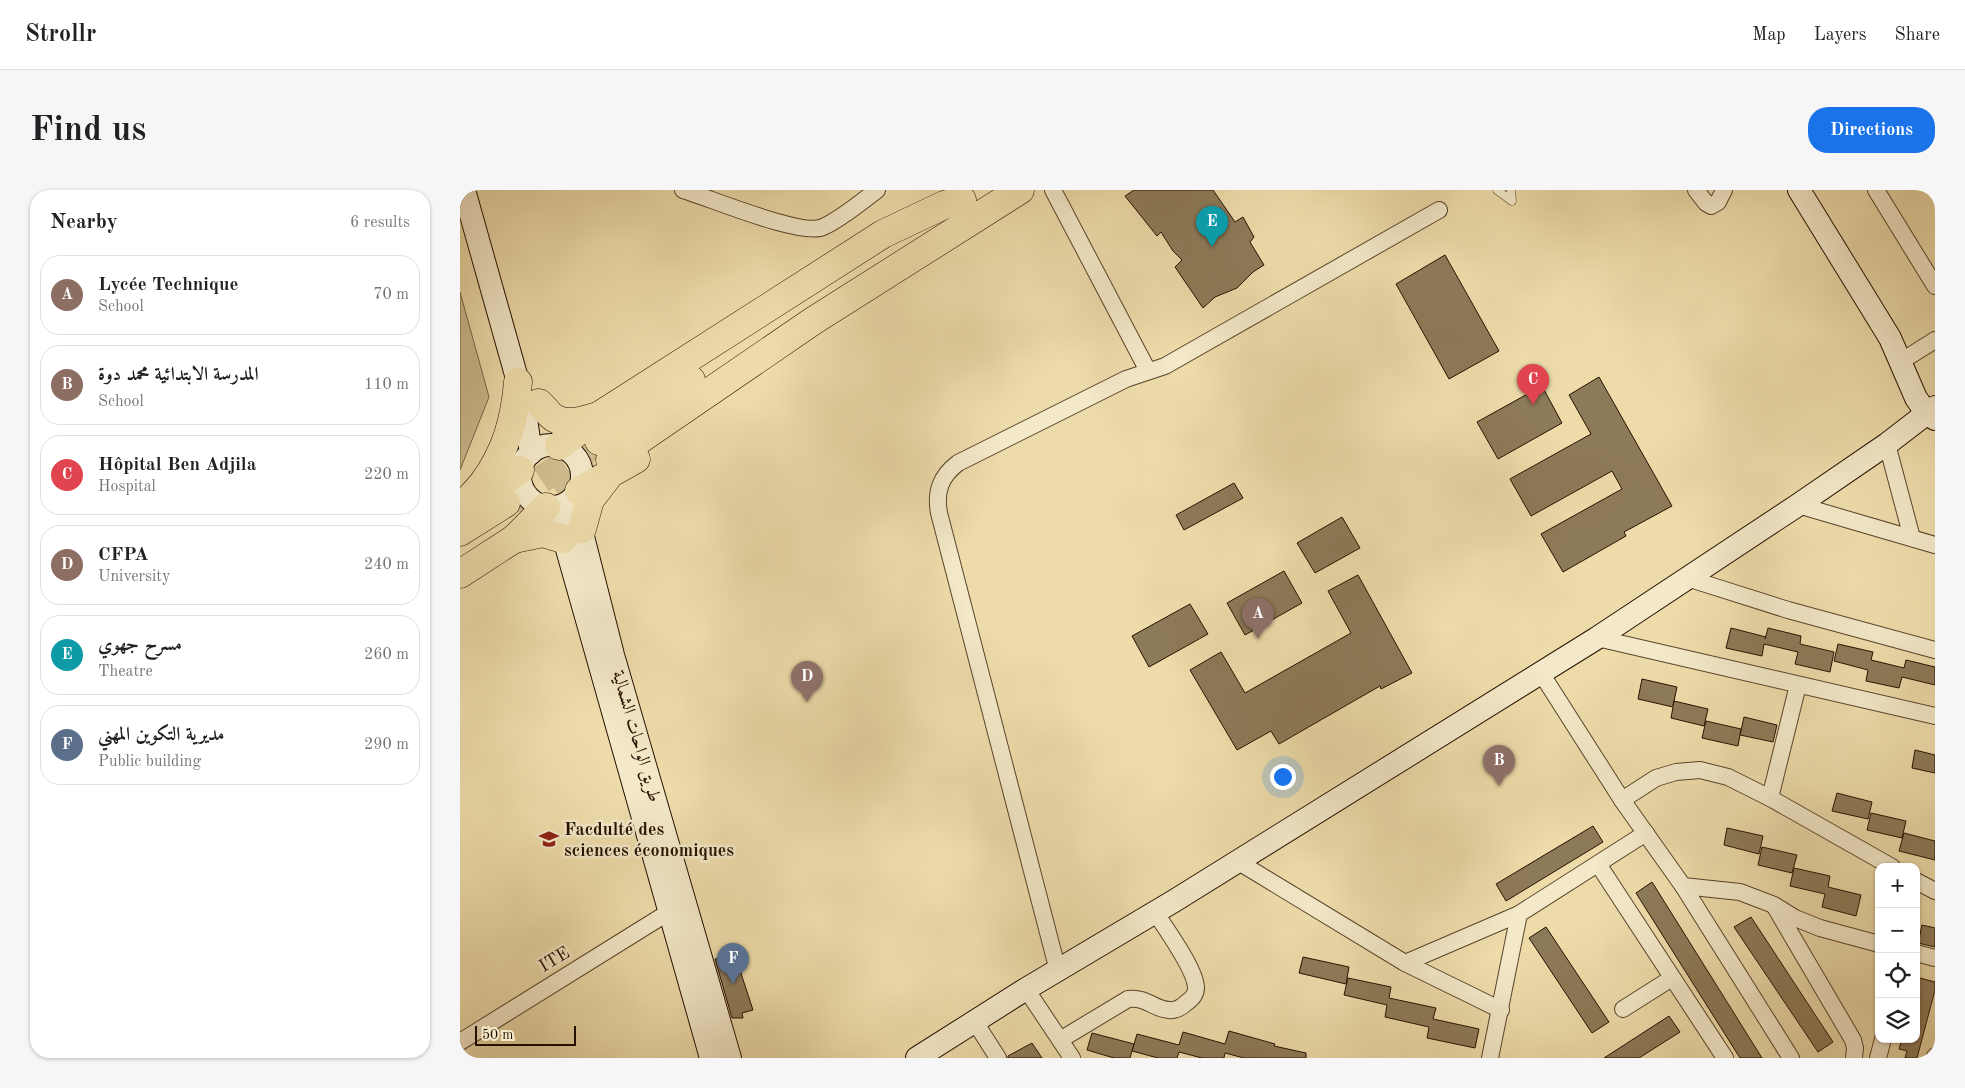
<!DOCTYPE html>
<html lang="en">
<head>
<meta charset="utf-8">
<style>
  :root { --surface:#fff; --page:#f6f6f6; --text:#202124; --muted:#757577; --line:#e0e0e0; --accent:#1a73e8 }
  body { margin:0; font-family:"Old Standard TT",Amiri,serif; background:var(--page); color:var(--text) }
  .controls { position:absolute; right:15px; bottom:15px; display:grid; overflow:hidden; border-radius:10px; box-shadow:0 1px 4px #0004 }
  .controls button { width:45px; height:45px; display:grid; place-items:center; padding:0; border:0; border-bottom:1px solid var(--line); background:var(--surface); color:var(--text); font:25px sans-serif }
  .scale { position:absolute; left:15px; bottom:12px; width:101px; box-sizing:border-box; padding-left:5px; border:2px solid #261000; border-top:0; font-size:14px; line-height:18px; white-space:nowrap; color:#261000; -webkit-text-stroke:4px #f3e8c8; paint-order:stroke }
  .you { position:absolute; left:822px; top:586px; width:18px; height:18px; margin:-12px; border:4px solid #fff; border-radius:50%; background:#1a73e8; box-shadow:0 0 0 8px #1a73e833 }
  .badge { display:grid; place-items:center; width:32px; height:32px; border-radius:50%; background:var(--accent); color:#fff; font-size:16px; font-weight:700 }
  .pin { position:absolute; translate:-50% -41px; filter:drop-shadow(0 1px 2px #0008) }
  .pin::after { content:''; position:absolute; top:26px; width:18px; height:15px; background:inherit; clip-path:polygon(0 0,100% 0,50% 100%) }
  .list { margin:0; padding:0; list-style:none }
  h2 { display:flex; justify-content:space-between; align-items:center; height:65px; margin:0; padding:0 20px; font-size:21px }
  h2 small { font-size:16px; font-weight:400; color:var(--muted) }
  .list li { display:grid; grid-template-columns:32px 1fr auto; gap:15px; align-items:center; box-sizing:border-box; height:80px; margin:0 10px 10px; padding:0 10px; border:1px solid var(--line); border-radius:20px }
  .list b { display:block; font-size:19px; white-space:nowrap }
  .list p { margin:0; font-size:16px; white-space:nowrap; color:var(--muted) }
  .list em { font-size:16px; font-style:normal; color:var(--muted) }
  .icon { flex:none; width:28px; height:28px; fill:none; stroke:currentColor; stroke-width:2; stroke-linecap:round; stroke-linejoin:round }
  .map { position:relative; flex:none; width:1475px; height:868px; overflow:hidden; border-radius:20px }
  header { display:flex; align-items:center; gap:30px; box-sizing:border-box; height:70px; padding:0 25px; background:var(--surface); border-bottom:1px solid var(--line) }
  header strong { font-size:24px }
  nav { display:flex; gap:28px; margin-inline-start:auto; font-size:18px }
  .intro { display:flex; align-items:center; justify-content:space-between; box-sizing:border-box; height:120px; padding:0 30px }
  h1 { margin:0; font-size:35px }
  .button { padding:12px 22px; border-radius:20px; background:var(--accent); color:#fff; font-size:18px; font-weight:700 }
  main { display:flex; gap:30px; padding:0 30px }
  aside { flex:1; background:var(--surface); border-radius:20px; box-shadow:0 1px 4px #0004 }
  .map>svg:first-child { display:block }
  .green { fill:#cbb98d; stroke:#786446 }
  .building { fill:#8d7a58; stroke:#261000 }
  .lines { fill:none; stroke-linecap:round; stroke-linejoin:round }
  .highway-tunnel { stroke:#cfbd90; stroke-width:28; stroke-dasharray:28 14; stroke-linecap:butt }
  .lane-casing { stroke:#58432a; stroke-width:9 }
  .street-casing { stroke:#58432a; stroke-width:18 }
  .secondary-casing { stroke:#261000; stroke-width:24 }
  .highway-casing { stroke:#261000; stroke-width:29 }
  .lane { stroke:#f3e8c8; stroke-width:8 }
  .street { stroke:#f3e8c8; stroke-width:16 }
  .secondary { stroke:#f3e8c8; stroke-width:22 }
  .highway { stroke:#eddcaa; stroke-width:28 }
  .labels { text-anchor:middle; stroke-width:5; stroke-linejoin:round; paint-order:stroke }
  .street-label { font-size:18px; fill:#261000; stroke:#f3e8c8 }
  .poi-label { font-size:18px; font-weight:bold; fill:#261000; stroke:#f3e8c8; text-anchor:start }
</style>
</head>
<body>
<header>
<strong>Strollr</strong>
<nav><a>Map</a><a>Layers</a><a>Share</a></nav>
</header>
<div class="intro"><h1>Find us</h1><a class="button">Directions</a></div>
<main>
<aside>
<h2>Nearby<small>6 results</small></h2>
<ul class="list">
<li><span class="badge" style="background:#8d6e63">A</span><div><b>Lycée Technique</b><p>School</p></div><em>70 m</em></li>
<li><span class="badge" style="background:#8d6e63">B</span><div><b>المدرسة الابتدائية محمد دوة</b><p>School</p></div><em>110 m</em></li>
<li><span class="badge" style="background:#e0444e">C</span><div><b>Hôpital Ben Adjila</b><p>Hospital</p></div><em>220 m</em></li>
<li><span class="badge" style="background:#8d6e63">D</span><div><b>CFPA</b><p>University</p></div><em>240 m</em></li>
<li><span class="badge" style="background:#0f9aa8">E</span><div><b>مسرح جهوي</b><p>Theatre</p></div><em>260 m</em></li>
<li><span class="badge" style="background:#5c6f8a">F</span><div><b>مديرية التكوين المهني</b><p>Public building</p></div><em>290 m</em></li>
</ul>
</aside>
<div class="map">
<svg width="1475" height="868" viewBox="0 0 1475 868">
  <rect width="100%" height="100%" fill="#eddcaa"/>
  <filter id="stains"><feTurbulence type="fractalNoise" baseFrequency=".004" numOctaves="4"/><feColorMatrix values="0 0 0 0 .2 0 0 0 0 .09 0 0 0 0 .02 0 0 0 .5 -.17"/></filter>
  <radialGradient id="worn" r=".72"><stop offset=".6" stop-color="#630" stop-opacity="0"/><stop offset="1" stop-color="#630" stop-opacity=".3"/></radialGradient>
  <path class="green" d="M0 102 29 207 0 280Z"/>
  <g class="building">
    <path d="M674 0H753L775 32 783 27 794 47 790 52 804 75 793 82 777 98 755 107 743 118 715 77 722 70 713 61 701 42 697 46 665 6Z"/>
    <path d="M985 65 1039 161 989 189 936 94Z"/>
    <path d="M1139 187 1212 316 1164 342 1166 346 1103 382 1081 344 1162 299 1152 281 1071 326 1050 289 1131 244 1109 205Z"/>
    <path d="M1082 196 1102 233 1038 269 1017 232Z"/>
    <path d="M774 293 783 308 724 340 716 325Z"/>
    <path d="M882 327 900 358 855 383 837 353Z"/>
    <path d="M824 381 842 413 785 445 767 413Z"/>
    <path d="M898 385 952 483 921 499 920 496 819 554 811 541 777 560 730 480 761 462 785 503 891 443 868 401Z"/>
    <path d="M730 414 748 444 689 477 672 446Z"/>
    <path d="M1271 438 1306 447 1305 449 1308 438 1341 446 1340 454 1374 462 1370 482 1335 474 1338 462 1304 454 1302 466 1266 458Z"/>
    <path d="M1378 454 1413 462 1411 470 1444 478 1446 470 1475 477V495L1442 487 1439 498 1406 491 1408 480 1374 471Z"/>
    <path d="M1182 489 1217 497 1213 516 1214 511 1248 519 1244 536 1211 528 1213 517 1178 509Z"/>
    <path d="M1284 527 1317 535 1313 552 1280 545Z"/>
    <path d="M1246 531 1281 539 1278 556 1242 548Z"/>
    <path d="M1455 560 1475 565V583L1452 578Z"/>
    <path d="M1377 603 1412 612 1408 629 1372 621Z"/>
    <path d="M1411 623 1446 631 1442 648 1407 640Z"/>
    <path d="M1133 636 1143 652 1046 711 1036 694Z"/>
    <path d="M1267 638 1303 646 1299 664 1264 655Z"/>
    <path d="M1444 643 1475 651V670L1439 661Z"/>
    <path d="M1302 657 1337 665 1332 683 1298 675Z"/>
    <path d="M1334 678 1370 686 1368 697 1401 705 1396 726 1362 717 1365 704 1330 696Z"/>
    <path d="M1192 692 1302 868H1280L1176 703Z"/>
    <path d="M1291 727 1373 852 1358 862 1274 737Z"/>
    <path d="M1462 735 1475 738V757L1458 753Z"/>
    <path d="M1086 737 1149 832 1132 843 1069 748Z"/>
    <path d="M275 765 293 820 282 823 283 828H272L255 769Z"/>
    <path d="M843 767 889 777 886 794 839 783Z"/>
    <path d="M1456 787 1475 792V800L1457 868H1445L1447 861 1439 859 1442 849H1456V829L1459 818 1456 817Z"/>
    <path d="M888 788 931 797 929 808 976 818 973 829 1019 839 1015 858 967 848 969 837 925 827 927 815 884 805Z"/>
    <path d="M1209 826 1220 842 1179 868H1144Z"/>
    <path d="M769 841 815 854 814 856 846 863V868H784L765 863 764 868H742L719 862 717 868H698L672 861 677 844 719 855 723 842 765 854Z"/>
    <path d="M632 843 674 854 670 868H654L627 860Z"/>
    <path d="M572 853 582 868H548V866Z"/>
  </g>
  <g class="lines">
    <g class="highway-tunnel">
      <path d="M46 313 139 251"/>
      <path d="M62 326 137 278"/>
    </g>
    <defs>
      <path id="lane" d="M1037 0 1052 11 1051 0"/>
      <g id="street">
        <path d="M223 0C250 8 342 47 363 37 381 29 401 12 417 0"/>
        <path d="M593 0 688 181"/>
        <path d="M1236 0 1246 13 1251 16 1258 12 1264 0"/>
        <path d="M1416 0 1475 96"/>
        <path d="M1440 172 1475 150"/>
        <path d="M1427 254 1452 348"/>
        <path d="M1338 315 1475 355"/>
        <path d="M1227 388 1328 420 1475 460"/>
        <path d="M1137 448 1475 526"/>
        <path d="M1081 483 1162 610 1223 696 1331 868"/>
        <path d="M1310 608 1338 495"/>
        <path d="M1162 610 1196 588 1216 582 1240 580 1268 587 1310 608 1432 677"/>
        <path d="M777 671 945 773 1041 820"/>
        <path d="M1138 674 1265 868"/>
        <path d="M1456 691 1475 701"/>
        <path d="M1223 696 1280 702 1314 715 1335 728 1360 738 1419 754"/>
        <path d="M1315 717 1393 850 1395 858 1394 868"/>
        <path d="M1456 763 1475 768"/>
        <path d="M945 773 1059 724"/>
        <path d="M598 781 479 323C475 301 481 286 498 273L666 189 705 176 979 20"/>
        <path d="M566 799 612 868"/>
        <path d="M1163 819 1212 788"/>
        <path d="M515 832 538 868"/>
        <path d="M600 850 668 809C688 807 693 819 709 820 715 821 722 817 726 813 732 809 736 805 736 798 736 780 706 739 695 722"/>
        <path d="M0 852 209 722"/>
        <path d="M1030 868 1059 724 1186 643"/>
        <path d="M1418 868 1423 849"/>
        <path d="M1475 868V866"/>
      </g>
      <g id="secondary">
        <path d="M4 0 58 192 65 222 71 263"/>
        <path d="M1339 0 1430 148 1456 208 1467 224 1475 229"/>
        <circle cx="91" cy="286" r="31"/>
        <path d="M95 317 251 868"/>
        <path d="M117 323 153 465 270 868"/>
        <path d="M457 868 566 799 714 711 1137 448 1338 315 1427 254 1475 217"/>
      </g>
      <g id="highway">
        <path d="M79 213C84 217 89 225 94 228 108 236 125 230 138 226"/>
        <path d="M139 251 231 190"/>
        <path d="M99 256 140 225 423 44 484 15 502 10"/>
        <path d="M150 270 353 131 560 0"/>
        <path d="M119 301 176 269"/>
        <path d="M20 307 60 280"/>
        <path d="M0 319C7 310 16 302 23 293 46 262 55 229 58 192"/>
        <path d="M122 339 130 310 147 288"/>
        <path d="M0 342 46 313"/>
        <path d="M54 349 83 343 103 349"/>
        <path d="M0 384 54 349 86 317"/>
      </g>
    </defs>
    <use href="#lane" class="lane-casing"/>
    <use href="#street" class="street-casing"/>
    <use href="#secondary" class="secondary-casing"/>
    <use href="#highway" class="highway-casing"/>
    <use href="#lane" class="lane"/>
    <use href="#street" class="street"/>
    <use href="#secondary" class="secondary"/>
    <use href="#highway" class="highway"/>
  </g>
  <defs>
    <symbol id="university-bare" viewBox="-9 -9 18 18"><path d="M0-5L7-2L0 1L-7-2ZM-4 1L0 2.5L4 1V4Q0 6-4 4Z" fill="#8f2418" stroke="#f3e8c8" stroke-width="2.5" paint-order="stroke"/></symbol>
  </defs>
  <g fill-rule="evenodd">
    <use href="#university-bare" x="75" y="635" width="28" height="28"/>
  </g>
  <g class="labels">
    <g class="street-label">
      <text transform="translate(177 546) rotate(74)" y="6">طريق الواحات الشمالية</text>
      <text transform="translate(94 769) rotate(-31)" y="6">ITE</text>
    </g>
    <g class="poi-label">
      <text x="104" y="645">Facdulté des<tspan x="104" dy="21">sciences économiques</tspan></text>
    </g>
  </g>
  <rect width="100%" height="100%" filter="url(#stains)"/>
  <rect width="100%" height="100%" fill="url(#worn)"/>
</svg>
<div class="controls">
<button>+</button>
<button>−</button>
<button><svg class="icon" aria-label="locate" viewBox="0 0 24 24"><circle cx="12" cy="12" r="6"/><path d="M12 2v4M12 18v4M2 12h4M18 12h4"/></svg></button>
<button><svg class="icon" aria-label="layers" viewBox="0 0 24 24"><path d="M12 4l9 5-9 5-9-5zM3 14l9 5 9-5"/></svg></button>
</div>
<div class="scale">50 m</div>
<div class="you"></div>
<div class="pin badge" style="left:798px;top:449px;background:#8d6e63">A</div>
<div class="pin badge" style="left:1039px;top:596px;background:#8d6e63">B</div>
<div class="pin badge" style="left:1073px;top:215px;background:#e0444e">C</div>
<div class="pin badge" style="left:347px;top:512px;background:#8d6e63">D</div>
<div class="pin badge" style="left:752px;top:57px;background:#0f9aa8">E</div>
<div class="pin badge" style="left:273px;top:794px;background:#5c6f8a">F</div>
</div>
</main>
</body>
</html>
